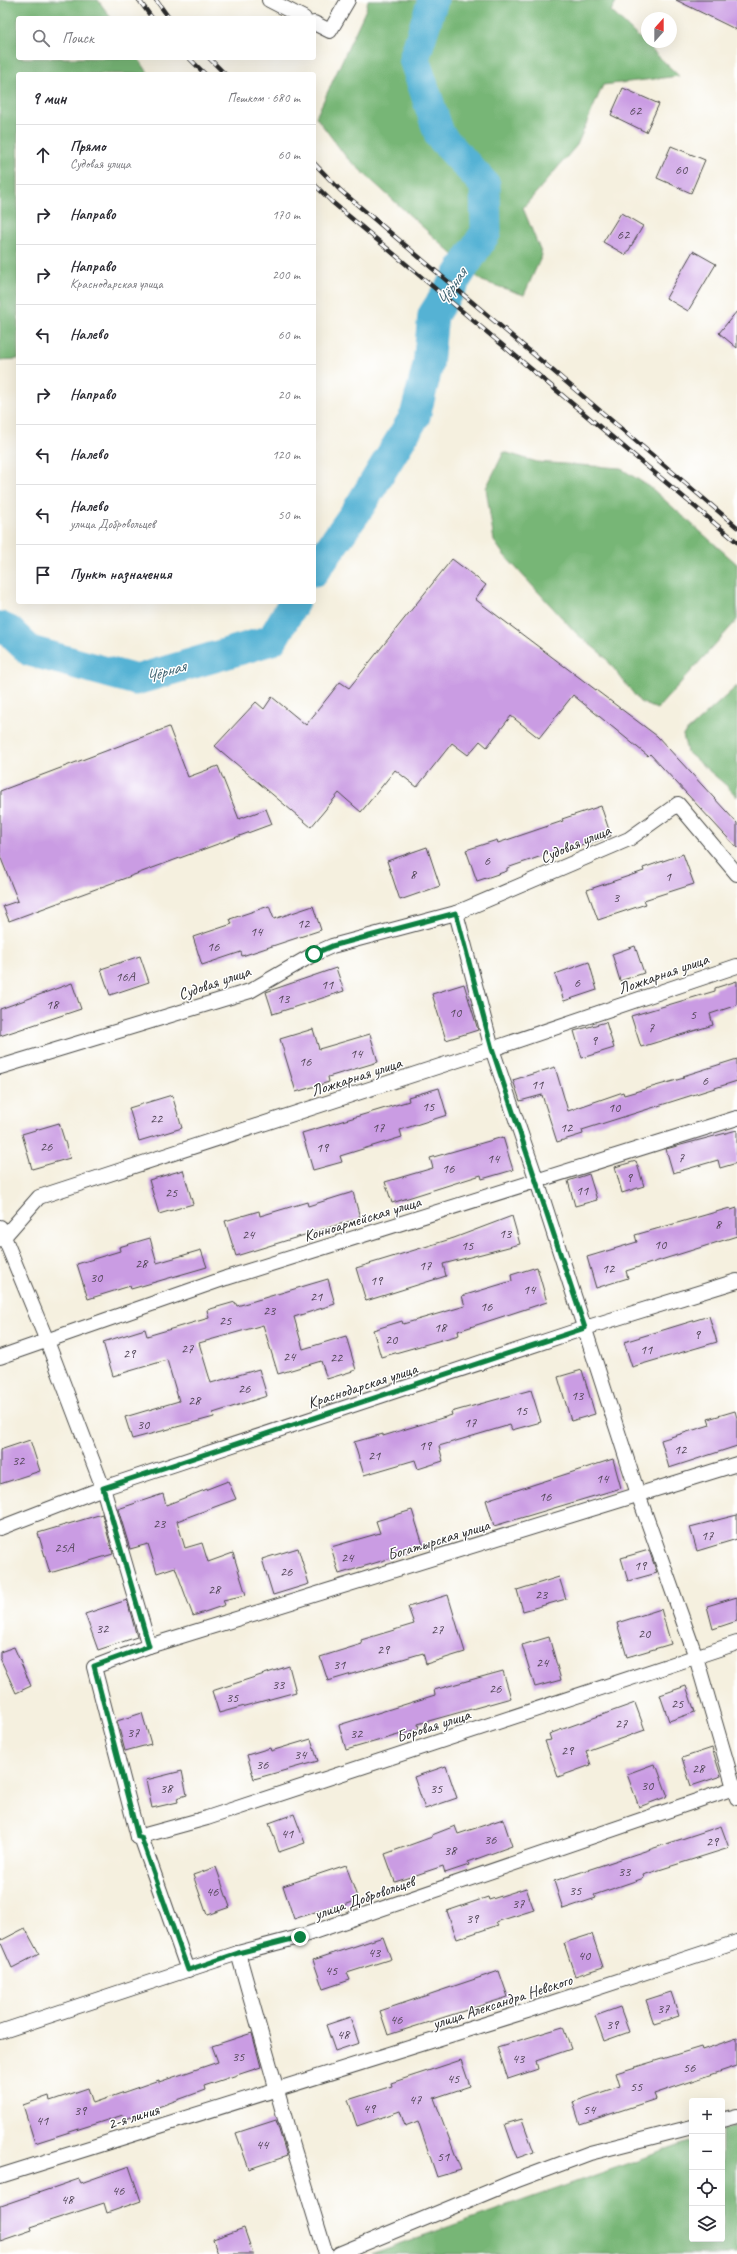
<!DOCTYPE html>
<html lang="ru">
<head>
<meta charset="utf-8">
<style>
  :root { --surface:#fff; --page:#f7f7f7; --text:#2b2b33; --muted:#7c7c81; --line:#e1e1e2 }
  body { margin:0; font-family:Caveat,sans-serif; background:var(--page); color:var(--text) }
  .controls { position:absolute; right:12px; bottom:12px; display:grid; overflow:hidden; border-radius:4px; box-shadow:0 4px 16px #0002 }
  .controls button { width:36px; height:36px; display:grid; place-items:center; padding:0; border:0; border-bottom:1px solid var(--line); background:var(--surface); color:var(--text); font:20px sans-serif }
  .compass { position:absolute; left:641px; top:12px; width:36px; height:36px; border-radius:50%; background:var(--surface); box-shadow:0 4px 16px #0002; rotate:21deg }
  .stop { position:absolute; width:12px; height:12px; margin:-9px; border:3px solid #0b8043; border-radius:50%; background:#fff }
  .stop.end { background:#0b8043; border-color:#fff; box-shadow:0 1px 4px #0008 }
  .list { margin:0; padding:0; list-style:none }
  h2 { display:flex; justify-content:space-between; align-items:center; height:52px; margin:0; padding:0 16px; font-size:17px }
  h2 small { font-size:13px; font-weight:400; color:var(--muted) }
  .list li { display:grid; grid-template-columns:26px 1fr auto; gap:12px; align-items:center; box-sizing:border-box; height:60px; padding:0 16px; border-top:1px solid var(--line) }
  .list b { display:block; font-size:15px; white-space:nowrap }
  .list p { margin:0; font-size:13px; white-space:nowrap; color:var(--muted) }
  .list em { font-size:13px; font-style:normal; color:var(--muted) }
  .icon { flex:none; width:22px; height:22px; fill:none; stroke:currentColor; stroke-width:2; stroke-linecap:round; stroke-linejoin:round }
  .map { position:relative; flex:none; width:737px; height:2254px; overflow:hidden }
  .search { position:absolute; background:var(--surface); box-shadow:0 4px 16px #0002; left:16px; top:16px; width:300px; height:44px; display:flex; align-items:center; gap:10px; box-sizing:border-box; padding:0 14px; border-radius:4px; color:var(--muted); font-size:15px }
  .panel { position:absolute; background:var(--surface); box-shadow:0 4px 16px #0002; left:16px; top:72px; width:300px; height:532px; border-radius:4px }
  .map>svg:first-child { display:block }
  .forest { fill:#77b676; stroke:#517050 }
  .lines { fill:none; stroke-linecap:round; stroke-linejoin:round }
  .river { stroke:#55b2d4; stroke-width:31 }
  .building { fill:#ca9ce3 }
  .minor-casing { stroke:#494946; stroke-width:16 }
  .minor { stroke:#fff; stroke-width:14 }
  .rail-casing { stroke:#2b2b2b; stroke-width:4.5 }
  .rail { stroke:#fff; stroke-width:3; stroke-dasharray:9; stroke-linecap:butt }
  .route { stroke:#0b8043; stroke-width:5 }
  .labels { text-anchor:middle; stroke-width:3; stroke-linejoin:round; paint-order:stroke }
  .number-label { font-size:14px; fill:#534759 }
  .street-label { font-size:16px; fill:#2b2b2b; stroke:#fff }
  .water-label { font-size:17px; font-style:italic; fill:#3c616f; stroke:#fff }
</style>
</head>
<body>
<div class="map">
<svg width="737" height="2254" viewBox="0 0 737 2254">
  <rect width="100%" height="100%" fill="#fff"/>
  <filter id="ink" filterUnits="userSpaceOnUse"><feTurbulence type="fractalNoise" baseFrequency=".025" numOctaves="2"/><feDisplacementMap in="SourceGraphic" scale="8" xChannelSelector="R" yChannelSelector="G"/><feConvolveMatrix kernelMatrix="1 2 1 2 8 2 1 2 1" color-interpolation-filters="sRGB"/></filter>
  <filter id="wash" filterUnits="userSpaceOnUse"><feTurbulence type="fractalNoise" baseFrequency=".012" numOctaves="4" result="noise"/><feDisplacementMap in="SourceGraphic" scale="16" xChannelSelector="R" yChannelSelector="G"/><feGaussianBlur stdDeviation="0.9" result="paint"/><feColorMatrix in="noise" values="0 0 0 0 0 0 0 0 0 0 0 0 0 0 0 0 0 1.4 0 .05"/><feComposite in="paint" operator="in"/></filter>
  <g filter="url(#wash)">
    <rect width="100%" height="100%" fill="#f5f0df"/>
    <g class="forest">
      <path d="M0 0H98L111 18H18V58H138L149 74H18V359L0 360Z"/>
      <path d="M368 0H617L611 11 679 76 603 85 577 145 523 208 542 255 524 295 482 281 347 158 316 117 366 9Z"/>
      <path d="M504 452 537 462 620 468 650 487 737 564V620L657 709 640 702 604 656 577 634 504 555 494 541 486 488Z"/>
      <path d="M737 686V797L727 786 687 752 683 735Z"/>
      <path d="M737 2125V2254H371L692 2141V2239H722V2130Z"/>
    </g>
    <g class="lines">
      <g class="river">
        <path d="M314 571 358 509 415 416 428 365 433 315 486 232 485 185 440 136 414 59 433 0"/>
        <path d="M0 627 9 631 30 651 136 680 272 640 294 602"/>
      </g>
    </g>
    <g id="blocks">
      <g class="building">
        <path d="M676 0H737V30Z"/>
        <path d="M623 88 659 104 646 132 611 115Z"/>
        <path d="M671 146 705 160 691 193 657 178Z"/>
        <path d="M621 213 643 226 626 255 603 242Z"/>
        <path d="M693 251 716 264 688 311 666 298Z"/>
        <path d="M737 311V348L719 333Z"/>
        <path d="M452 559 486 585 475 599 657 736 737 823V848L650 754 648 756 573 695 539 738 511 716 487 747 480 741 468 755 452 743 417 787 395 770 361 812 339 793 311 827 215 746 256 702 264 709 272 697 306 725 340 682 349 688Z"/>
        <path d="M169 727 188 777 218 766 239 819 266 809 272 824 9 921 3 906 18 901 0 856V791Z"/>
        <path d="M601 806 611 836 572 849 571 846 507 868V871L477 881 466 850 497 840 498 843 563 821 562 819Z"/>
        <path d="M427 847 440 886 400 900 387 861Z"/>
        <path d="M683 854 694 884 644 900 646 904 598 920 587 890 644 871 643 868Z"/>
        <path d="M269 906 274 919 313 906 321 930 242 956 241 952 202 965 193 937 232 924 230 919Z"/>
        <path d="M635 946 644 973 620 981 612 954Z"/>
        <path d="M140 956 149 982 110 995 101 969Z"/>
        <path d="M589 962 597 990 564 1001 555 974Z"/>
        <path d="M336 968 344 991 273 1014 266 992Z"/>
        <path d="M737 981V1005L710 1014 713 1025 641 1047 631 1016 715 991V988Z"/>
        <path d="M72 983 81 1009 0 1036V1009Z"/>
        <path d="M464 984 478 1030 446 1040 432 994Z"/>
        <path d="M606 1022 614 1048 582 1058 574 1031Z"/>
        <path d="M313 1029 319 1049 370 1034 378 1062 328 1077 329 1082 296 1092 280 1039Z"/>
        <path d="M737 1059V1081L582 1130 583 1134 557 1142 542 1095 520 1101 513 1080 555 1067 568 1111 623 1092 624 1095 684 1078 683 1076Z"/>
        <path d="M439 1088 447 1115 400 1130 402 1137 340 1156 342 1162 313 1170 302 1133 409 1101 408 1097Z"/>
        <path d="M172 1095 182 1128 139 1141 129 1108Z"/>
        <path d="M59 1123 70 1158 32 1169 22 1134Z"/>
        <path d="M737 1130V1163L720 1168 718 1160 673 1173 666 1149Z"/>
        <path d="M503 1137 513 1170 482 1179 481 1175 392 1203 385 1182 433 1168 430 1158Z"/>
        <path d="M636 1161 644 1186 622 1193 615 1167Z"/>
        <path d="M183 1170 193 1204 159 1214 149 1180Z"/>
        <path d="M589 1174 597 1200 575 1206 568 1181Z"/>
        <path d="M353 1192 360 1218 236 1256 225 1221 259 1211 260 1216 307 1202 308 1206Z"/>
        <path d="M730 1208 731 1210 737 1208V1236L626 1271 628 1278 596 1288 587 1257 637 1242 635 1235Z"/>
        <path d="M512 1216 520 1244 443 1264 446 1276 366 1301 356 1268 454 1238Z"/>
        <path d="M150 1238 157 1263 201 1250 207 1267 131 1289 130 1286 88 1299 77 1264 120 1251 119 1247Z"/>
        <path d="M537 1267 547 1302 458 1331 459 1335 381 1357 373 1330 402 1321 403 1324 465 1306 462 1296 512 1281 511 1275Z"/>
        <path d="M328 1279 335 1304 294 1317 303 1349 346 1336 356 1370 327 1379 321 1361 278 1374 263 1325 199 1343 211 1383 259 1369 267 1396 213 1413 214 1417 132 1439 125 1417 179 1401 167 1360 113 1376 103 1342 145 1329 147 1336 209 1318 207 1310 235 1302 237 1306Z"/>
        <path d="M709 1316 717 1342 632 1367 624 1342Z"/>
        <path d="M582 1370 595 1414 571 1421 558 1377Z"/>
        <path d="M531 1390 541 1422 512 1430 510 1425 439 1446 443 1461 418 1469 415 1460 364 1475 354 1442 383 1434V1436L452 1415 451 1412Z"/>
        <path d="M735 1411 737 1418V1446L669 1468 661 1440 710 1425 708 1419Z"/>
        <path d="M30 1440 40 1471 0 1484V1450Z"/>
        <path d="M613 1459 621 1488 494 1526 486 1500Z"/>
        <path d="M228 1481 236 1499 177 1521 185 1548 202 1543 208 1562 233 1553 246 1595 223 1600 225 1605 193 1616 175 1567 157 1573 148 1544 130 1549 118 1509 163 1494 166 1505Z"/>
        <path d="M412 1510 424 1548 339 1574 331 1547 380 1533 376 1521Z"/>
        <path d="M102 1514 113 1554 50 1573 38 1533Z"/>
        <path d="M737 1515V1539L697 1551 690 1527Z"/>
        <path d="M298 1548 309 1584 273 1595 262 1559Z"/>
        <path d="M649 1550 657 1573 628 1581 621 1558Z"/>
        <path d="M559 1577 566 1599 523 1611 517 1590Z"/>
        <path d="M448 1595 465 1652 426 1664 423 1653 328 1681 320 1657 362 1644 361 1640 414 1624 408 1607Z"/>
        <path d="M737 1597V1621L713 1629 707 1606Z"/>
        <path d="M127 1600 137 1637 98 1650 85 1614Z"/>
        <path d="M661 1609 671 1644 627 1657 617 1623Z"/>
        <path d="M549 1637 561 1680 535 1687 522 1645Z"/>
        <path d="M14 1647 31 1686 16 1693 0 1658V1652Z"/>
        <path d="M289 1666 296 1692 219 1713 212 1691Z"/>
        <path d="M503 1671 511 1698 418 1724 419 1729 346 1750 339 1725 435 1695 434 1690Z"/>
        <path d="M686 1686 695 1712 669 1721 660 1695Z"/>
        <path d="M635 1703 645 1730 586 1751 591 1765 558 1777 545 1741 551 1740 549 1734Z"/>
        <path d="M142 1713 151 1744 125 1751 117 1721Z"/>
        <path d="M311 1739 318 1761 254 1779 247 1755 270 1748 271 1751Z"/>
        <path d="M712 1748 721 1776 691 1786 682 1758Z"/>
        <path d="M654 1764 655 1767H657L667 1794 666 1797 639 1807 627 1774Z"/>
        <path d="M446 1766 457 1798 425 1809 414 1777Z"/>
        <path d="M182 1771 187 1795 177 1798 178 1802 152 1808 146 1780Z"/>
        <path d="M294 1814 305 1843 279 1852 269 1823Z"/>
        <path d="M503 1819 512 1846 468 1862 469 1865 445 1873 443 1866 395 1882 385 1854 432 1837V1835L455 1826 458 1834Z"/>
        <path d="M721 1826 729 1848 643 1875 644 1878 594 1895 596 1898 563 1909 554 1881Z"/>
        <path d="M346 1865 358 1900 334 1909 333 1906 294 1919 283 1886Z"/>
        <path d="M216 1867 230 1907 207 1915 193 1875Z"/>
        <path d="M526 1888 534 1910 496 1922 498 1925 457 1939 447 1911 488 1897 489 1900Z"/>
        <path d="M25 1928 39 1954 12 1968 0 1941Z"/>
        <path d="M592 1934 603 1967 575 1976 564 1943Z"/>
        <path d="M383 1937 391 1959 347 1973 350 1980 323 1989 313 1960Z"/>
        <path d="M499 1971 508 1997 388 2035 380 2011Z"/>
        <path d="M671 1992 679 2016 654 2024 646 2000Z"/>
        <path d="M620 2007 629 2032 604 2041 595 2016Z"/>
        <path d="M350 2017 359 2043 335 2051 326 2025Z"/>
        <path d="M563 2027 571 2049 536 2061 538 2069 508 2079 497 2047Z"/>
        <path d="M252 2033 261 2067 204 2086 205 2090 125 2119 123 2115 35 2143 23 2105 49 2096 50 2101 88 2088 93 2103 159 2080V2082L218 2062 212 2046Z"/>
        <path d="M737 2038V2066L654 2094 656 2099 580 2124 573 2102 620 2086 616 2073 701 2047 702 2050Z"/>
        <path d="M461 2060 470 2086 434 2098 461 2170 437 2177 418 2121 405 2126 400 2111 357 2126 348 2100 392 2086 391 2083Z"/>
        <path d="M522 2119 534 2152 517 2158 505 2124Z"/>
        <path d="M276 2120 287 2156 249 2169 236 2133Z"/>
        <path d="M129 2166 141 2201 107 2213 104 2203 31 2227 32 2230 0 2241V2206L79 2179 81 2183Z"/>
        <path d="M244 2228 253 2254H218L213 2239Z"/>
      </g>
    </g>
  </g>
  <g filter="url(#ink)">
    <use href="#blocks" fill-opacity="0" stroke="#494946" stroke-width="1"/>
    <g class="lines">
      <defs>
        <g id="minor">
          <path d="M269 0 304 18"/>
          <path d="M314 23 330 31 348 0"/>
          <path d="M737 874 678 804 629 839 456 913 492 1049 537 1181 638 1494 696 1657 737 1798"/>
          <path d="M0 1067 250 991 314 954 332 946 456 913"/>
          <path d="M0 1227 47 1341 103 1488 149 1646 94 1667 138 1837H141L188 1970"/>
          <path d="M0 1239 3 1238 39 1197 492 1049 737 966"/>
          <path d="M0 1357 226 1278 737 1118"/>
          <path d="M0 1528 103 1488 585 1328 737 1281"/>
          <path d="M149 1646 737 1464"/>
          <path d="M138 1837 207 1818 737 1643"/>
          <path d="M238 1953 289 2133 326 2254"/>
          <path d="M0 2032 238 1953 299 1937 737 1787"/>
          <path d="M722 2120 737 2116"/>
          <path d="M0 2176 527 2011 737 1942"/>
          <path d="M339 2254 515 2181 590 2153 692 2127"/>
        </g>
      </defs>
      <use href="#minor" class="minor-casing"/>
      <use href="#minor" class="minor"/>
      <defs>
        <g id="rail">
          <path d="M139 0 152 18"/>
          <path d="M156 0 169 18"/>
          <path d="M189 58 205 74"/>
          <path d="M209 58 225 74"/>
          <path d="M314 163 340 190 439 274 737 527"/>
          <path d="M314 184 332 202 737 542"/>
        </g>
      </defs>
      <use href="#rail" class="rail-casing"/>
      <use href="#rail" class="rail"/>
    </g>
  </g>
  <g class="lines" filter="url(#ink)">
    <path class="route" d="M300 1937 238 1953 188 1970 141 1837H138L94 1666 149 1646 103 1488 585 1328 492 1049 456 913 332 946 314 954"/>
  </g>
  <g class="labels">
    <g class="number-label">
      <text x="635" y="115">62</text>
      <text x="681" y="174">60</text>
      <text x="623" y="239">62</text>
      <text x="487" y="865">6</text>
      <text x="413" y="879">8</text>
      <text x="668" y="881">1</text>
      <text x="616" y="902">3</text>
      <text x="303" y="928">12</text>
      <text x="256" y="936">14</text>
      <text x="213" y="951">16</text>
      <text x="125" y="981">16А</text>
      <text x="577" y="987">6</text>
      <text x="327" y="989">11</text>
      <text x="283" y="1003">13</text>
      <text x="52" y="1009">18</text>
      <text x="455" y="1017">10</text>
      <text x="693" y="1019">5</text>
      <text x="651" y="1032">7</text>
      <text x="594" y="1045">9</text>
      <text x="356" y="1058">14</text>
      <text x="305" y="1066">16</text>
      <text x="705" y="1085">6</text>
      <text x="537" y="1089">11</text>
      <text x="428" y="1111">15</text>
      <text x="614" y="1112">10</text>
      <text x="156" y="1123">22</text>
      <text x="378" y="1132">17</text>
      <text x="566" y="1132">12</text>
      <text x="46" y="1151">26</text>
      <text x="322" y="1152">19</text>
      <text x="681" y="1162">7</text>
      <text x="493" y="1163">14</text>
      <text x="448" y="1173">16</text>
      <text x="629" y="1182">9</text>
      <text x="582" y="1195">11</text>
      <text x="171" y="1197">25</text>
      <text x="718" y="1229">8</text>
      <text x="505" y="1238">13</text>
      <text x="248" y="1239">24</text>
      <text x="660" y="1249">10</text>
      <text x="467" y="1250">15</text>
      <text x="141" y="1268">28</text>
      <text x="425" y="1270">17</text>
      <text x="608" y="1273">12</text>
      <text x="96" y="1282">30</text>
      <text x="376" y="1285">19</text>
      <text x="529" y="1294">14</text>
      <text x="316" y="1301">21</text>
      <text x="486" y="1311">16</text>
      <text x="269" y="1315">23</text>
      <text x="225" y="1325">25</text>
      <text x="440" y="1332">18</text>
      <text x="697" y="1339">9</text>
      <text x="391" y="1344">20</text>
      <text x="187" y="1353">27</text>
      <text x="646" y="1354">11</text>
      <text x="129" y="1358">29</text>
      <text x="289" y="1361">24</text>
      <text x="336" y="1362">22</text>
      <text x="244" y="1393">26</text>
      <text x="577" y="1400">13</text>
      <text x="194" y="1405">28</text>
      <text x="521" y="1415">15</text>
      <text x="470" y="1427">17</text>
      <text x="143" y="1429">30</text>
      <text x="425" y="1450">19</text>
      <text x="680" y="1454">12</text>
      <text x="374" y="1460">21</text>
      <text x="18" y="1465">32</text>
      <text x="602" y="1483">14</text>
      <text x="545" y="1501">16</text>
      <text x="159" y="1528">23</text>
      <text x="707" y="1540">17</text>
      <text x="64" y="1552">25А</text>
      <text x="347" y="1562">24</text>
      <text x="640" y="1570">19</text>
      <text x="286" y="1576">26</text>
      <text x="214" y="1594">28</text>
      <text x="541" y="1599">23</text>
      <text x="102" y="1633">32</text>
      <text x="437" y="1634">27</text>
      <text x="644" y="1638">20</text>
      <text x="383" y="1654">29</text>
      <text x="542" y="1667">24</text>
      <text x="339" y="1669">31</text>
      <text x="278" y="1689">33</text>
      <text x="495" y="1693">26</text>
      <text x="232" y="1702">35</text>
      <text x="677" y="1708">25</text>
      <text x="621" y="1728">27</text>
      <text x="133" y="1737">37</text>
      <text x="356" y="1738">32</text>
      <text x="567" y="1755">29</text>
      <text x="300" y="1759">34</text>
      <text x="262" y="1769">36</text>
      <text x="698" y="1773">28</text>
      <text x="647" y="1790">30</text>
      <text x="166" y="1793">38</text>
      <text x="436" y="1793">35</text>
      <text x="287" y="1838">41</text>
      <text x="490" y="1844">36</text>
      <text x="712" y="1846">29</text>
      <text x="450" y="1855">38</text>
      <text x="624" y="1876">33</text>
      <text x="575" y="1895">35</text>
      <text x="212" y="1896">46</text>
      <text x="518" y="1908">37</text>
      <text x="472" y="1923">39</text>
      <text x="374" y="1957">43</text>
      <text x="584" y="1960">40</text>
      <text x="331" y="1975">45</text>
      <text x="663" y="2013">37</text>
      <text x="396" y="2024">46</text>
      <text x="612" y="2029">39</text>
      <text x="343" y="2039">48</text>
      <text x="238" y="2061">35</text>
      <text x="518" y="2063">43</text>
      <text x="689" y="2072">56</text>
      <text x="453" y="2083">45</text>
      <text x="636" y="2091">55</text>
      <text x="415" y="2104">47</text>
      <text x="369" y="2113">49</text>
      <text x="589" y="2114">54</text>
      <text x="80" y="2115">39</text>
      <text x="42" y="2125">41</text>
      <text x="262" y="2149">44</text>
      <text x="443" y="2161">51</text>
      <text x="118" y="2195">46</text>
      <text x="67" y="2204">48</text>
    </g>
    <g class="street-label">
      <text transform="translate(575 843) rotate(-23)" y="6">Судовая улица</text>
      <text transform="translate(663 973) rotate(-19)" y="6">Ложкарная улица</text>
      <text transform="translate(214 982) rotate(-19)" y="6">Судовая улица</text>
      <text transform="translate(356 1076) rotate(-18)" y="6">Ложкарная улица</text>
      <text transform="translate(362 1218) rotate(-17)" y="6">Конноармейская улица</text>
      <text transform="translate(362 1385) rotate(-18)" y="6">Краснодарская улица</text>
      <text transform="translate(438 1539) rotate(-17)" y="6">Богатырская улица</text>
      <text transform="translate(433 1725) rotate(-18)" y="6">Боровая улица</text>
      <text transform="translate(364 1897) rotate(-19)" y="6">улица Добровольцев</text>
      <text transform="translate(502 2001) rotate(-18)" y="6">улица Александра Невского</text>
      <text transform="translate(133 2116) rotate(-17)" y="6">2-я линия</text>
    </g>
    <g class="water-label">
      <text transform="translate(451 287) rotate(-57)" y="6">Чёрная</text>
      <text transform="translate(165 671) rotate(-17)" y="6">Чёрная</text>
    </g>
  </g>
</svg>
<div class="controls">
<button>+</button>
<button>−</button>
<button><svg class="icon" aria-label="locate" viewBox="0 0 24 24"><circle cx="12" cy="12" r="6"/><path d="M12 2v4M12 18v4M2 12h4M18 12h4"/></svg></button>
<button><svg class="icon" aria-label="layers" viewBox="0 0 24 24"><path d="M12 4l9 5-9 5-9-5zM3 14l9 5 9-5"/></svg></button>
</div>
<svg class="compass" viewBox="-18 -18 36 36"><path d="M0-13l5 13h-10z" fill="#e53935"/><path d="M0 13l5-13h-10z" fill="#7c7c81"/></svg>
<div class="stop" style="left:314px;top:954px"></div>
<div class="stop end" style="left:300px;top:1937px"></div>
<div class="search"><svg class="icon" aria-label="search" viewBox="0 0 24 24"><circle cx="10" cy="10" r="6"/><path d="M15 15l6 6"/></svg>Поиск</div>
<section class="panel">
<h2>9 мин<small>Пешком · 680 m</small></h2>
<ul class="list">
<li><svg class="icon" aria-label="ahead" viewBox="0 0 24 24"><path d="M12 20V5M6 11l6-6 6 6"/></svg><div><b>Прямо</b><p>Судовая улица</p></div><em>60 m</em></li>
<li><svg class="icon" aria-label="right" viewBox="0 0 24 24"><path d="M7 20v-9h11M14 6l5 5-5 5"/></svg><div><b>Направо</b></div><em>170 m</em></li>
<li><svg class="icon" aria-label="right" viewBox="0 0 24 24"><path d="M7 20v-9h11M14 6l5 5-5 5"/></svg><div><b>Направо</b><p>Краснодарская улица</p></div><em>200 m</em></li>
<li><svg class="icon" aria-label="left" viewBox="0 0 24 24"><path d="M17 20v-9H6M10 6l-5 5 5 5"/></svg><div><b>Налево</b></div><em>60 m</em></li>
<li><svg class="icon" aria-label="right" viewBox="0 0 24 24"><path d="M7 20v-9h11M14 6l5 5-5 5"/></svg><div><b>Направо</b></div><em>20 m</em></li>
<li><svg class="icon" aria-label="left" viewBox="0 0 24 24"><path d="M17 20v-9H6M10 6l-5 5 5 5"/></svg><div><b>Налево</b></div><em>120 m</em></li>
<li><svg class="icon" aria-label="left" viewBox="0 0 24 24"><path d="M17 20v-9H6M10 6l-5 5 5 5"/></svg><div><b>Налево</b><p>улица Добровольцев</p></div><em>50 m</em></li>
<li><svg class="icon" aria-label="arrive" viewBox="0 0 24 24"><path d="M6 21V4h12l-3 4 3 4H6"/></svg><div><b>Пункт назначения</b></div></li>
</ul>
</section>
</div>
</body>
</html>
